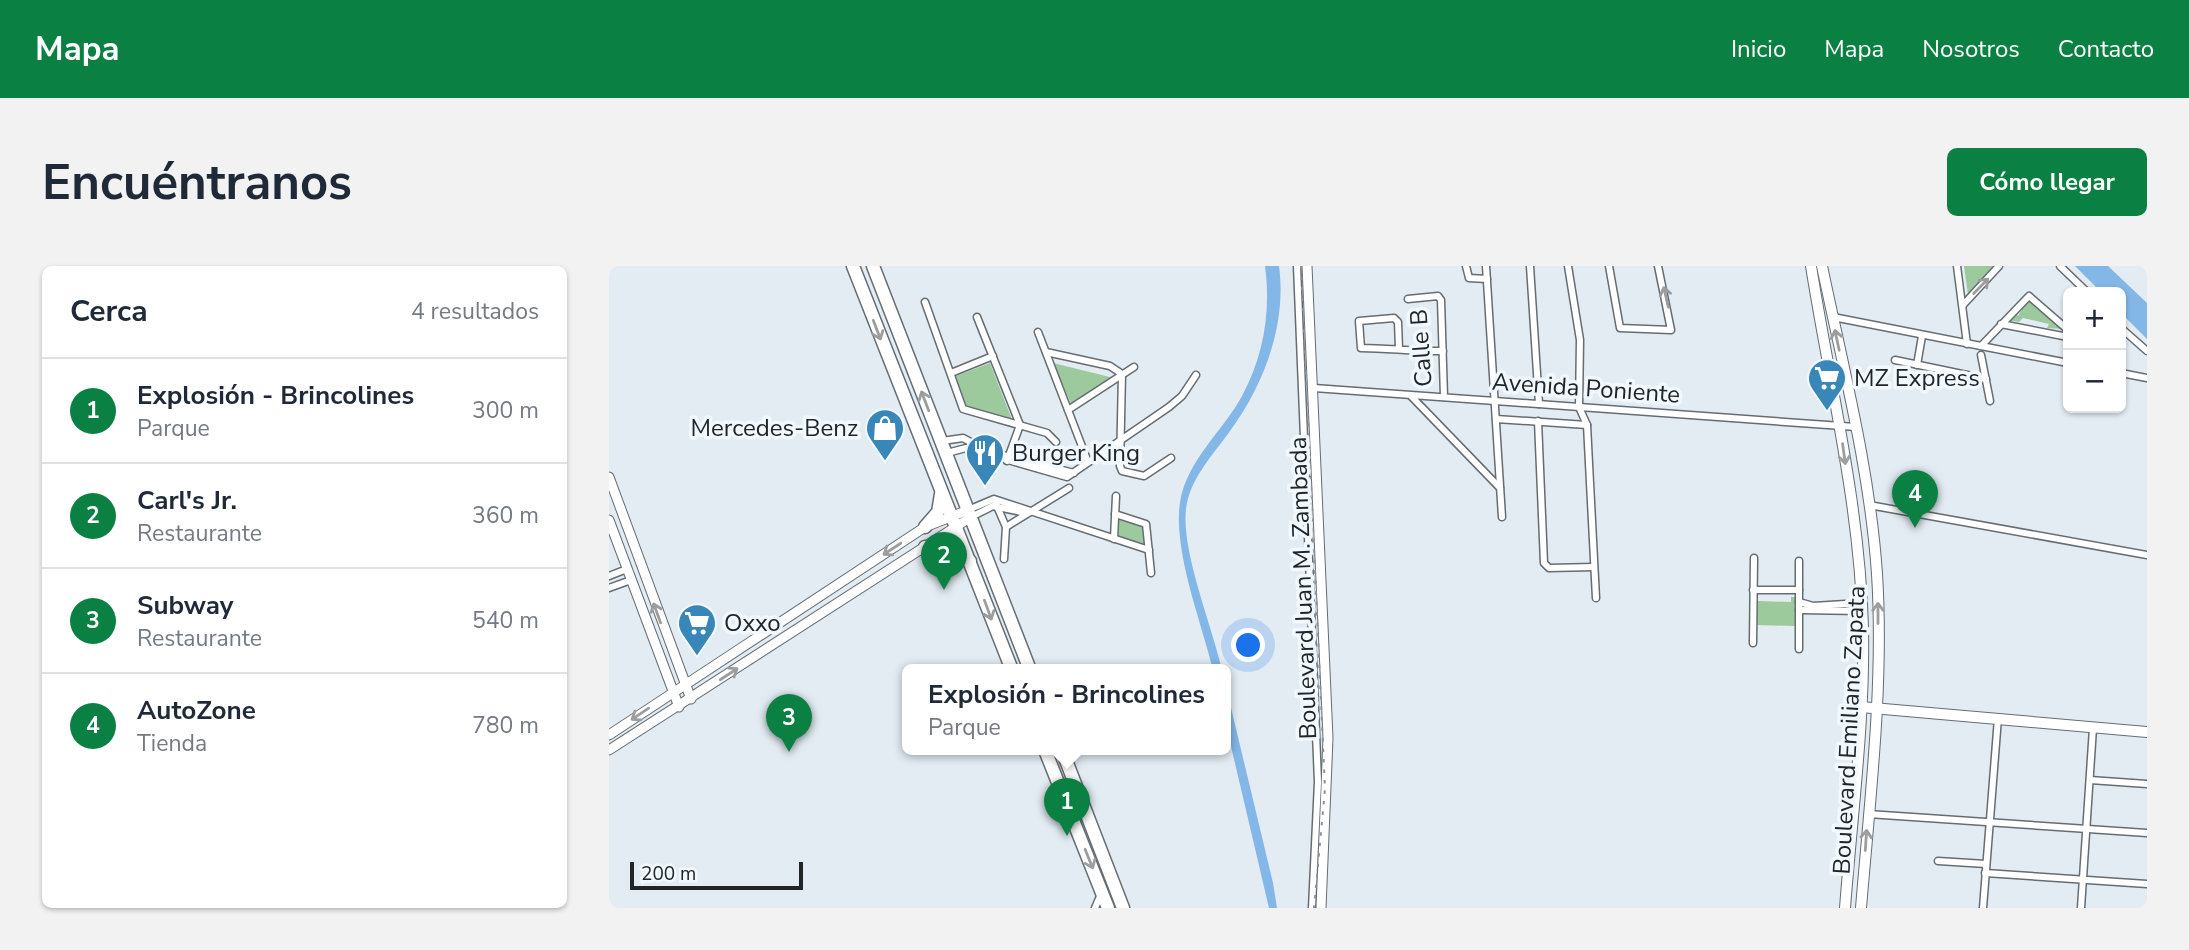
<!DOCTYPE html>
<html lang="es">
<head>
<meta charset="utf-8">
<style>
  :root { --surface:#fff; --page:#f2f2f3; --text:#1f2937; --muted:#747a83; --line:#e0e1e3; --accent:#0b8043 }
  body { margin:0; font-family:"Nunito Sans",sans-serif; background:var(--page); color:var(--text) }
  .controls { position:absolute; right:21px; top:21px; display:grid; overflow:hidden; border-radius:10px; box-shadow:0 2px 5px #0004 }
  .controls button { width:63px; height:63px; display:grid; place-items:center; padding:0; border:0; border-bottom:2px solid var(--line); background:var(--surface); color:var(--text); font:35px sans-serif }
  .scale { position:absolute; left:21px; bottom:18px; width:173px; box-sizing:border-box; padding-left:7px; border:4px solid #222528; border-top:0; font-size:19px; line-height:24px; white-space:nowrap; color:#222528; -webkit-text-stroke:5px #f2f9fe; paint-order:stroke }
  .you { position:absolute; left:640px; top:380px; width:24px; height:24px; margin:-18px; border:5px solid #fff; border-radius:50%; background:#1a73e8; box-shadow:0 0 0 10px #1a73e833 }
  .badge { display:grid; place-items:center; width:46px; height:46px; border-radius:50%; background:var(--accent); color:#fff; font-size:23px; font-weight:700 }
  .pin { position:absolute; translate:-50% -58px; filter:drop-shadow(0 2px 4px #0008) }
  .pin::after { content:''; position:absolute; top:37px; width:24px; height:21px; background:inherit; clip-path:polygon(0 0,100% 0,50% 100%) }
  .popup { position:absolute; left:293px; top:398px; width:329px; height:91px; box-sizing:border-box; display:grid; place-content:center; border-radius:10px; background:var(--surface); filter:drop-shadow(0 2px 5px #0005); font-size:23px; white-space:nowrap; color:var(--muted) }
  .popup b { font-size:26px; color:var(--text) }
  .popup::after { content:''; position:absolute; left:50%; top:100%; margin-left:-14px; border:14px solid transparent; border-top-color:var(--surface) }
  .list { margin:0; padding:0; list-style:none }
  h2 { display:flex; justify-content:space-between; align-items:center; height:91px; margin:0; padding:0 28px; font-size:30px }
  h2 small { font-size:23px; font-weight:400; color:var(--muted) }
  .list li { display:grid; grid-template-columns:46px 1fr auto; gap:21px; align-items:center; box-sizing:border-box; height:105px; padding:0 28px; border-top:2px solid var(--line) }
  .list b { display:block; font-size:26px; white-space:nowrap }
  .list p { margin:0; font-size:23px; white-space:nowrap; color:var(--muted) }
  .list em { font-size:23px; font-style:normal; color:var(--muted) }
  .map { position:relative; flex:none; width:1538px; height:642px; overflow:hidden; border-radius:10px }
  header { display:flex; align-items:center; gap:42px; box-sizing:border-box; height:98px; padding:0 35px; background:var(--accent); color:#fff }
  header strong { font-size:33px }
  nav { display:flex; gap:38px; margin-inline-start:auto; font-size:24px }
  .intro { display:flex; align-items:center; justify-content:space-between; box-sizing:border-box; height:168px; padding:0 42px }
  h1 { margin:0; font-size:49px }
  .button { padding:18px 32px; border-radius:10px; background:var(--accent); color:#fff; font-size:24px; font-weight:700 }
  main { display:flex; gap:42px; padding:0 42px }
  aside { flex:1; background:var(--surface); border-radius:10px; box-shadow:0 2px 5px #0004 }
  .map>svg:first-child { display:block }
  .green { fill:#9cca9c }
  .water { fill:#82b7e7 }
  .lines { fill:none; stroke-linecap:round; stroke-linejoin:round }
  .street-casing { stroke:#656d73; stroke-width:9 }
  .secondary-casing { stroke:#656d73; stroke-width:11 }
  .primary-casing { stroke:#656d73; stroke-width:12 }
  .highway-casing { stroke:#656d73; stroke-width:15 }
  .street { stroke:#fff; stroke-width:6 }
  .secondary { stroke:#fff; stroke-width:9 }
  .primary { stroke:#fff; stroke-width:10 }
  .highway { stroke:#fff; stroke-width:12 }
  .rail { stroke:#8c9297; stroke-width:2; stroke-dasharray:3.5 7; stroke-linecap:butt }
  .oneway { stroke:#9c9d9e }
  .labels { text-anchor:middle; stroke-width:7; stroke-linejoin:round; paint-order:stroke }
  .street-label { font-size:24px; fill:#222528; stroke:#f2f9fe }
  .poi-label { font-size:24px; fill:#222528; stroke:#f2f9fe; text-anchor:start }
</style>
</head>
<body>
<header>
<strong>Mapa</strong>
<nav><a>Inicio</a><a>Mapa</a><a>Nosotros</a><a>Contacto</a></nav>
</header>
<div class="intro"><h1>Encuéntranos</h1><a class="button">Cómo llegar</a></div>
<main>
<aside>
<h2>Cerca<small>4 resultados</small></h2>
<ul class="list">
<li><span class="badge">1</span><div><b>Explosión - Brincolines</b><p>Parque</p></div><em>300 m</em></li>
<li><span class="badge">2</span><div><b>Carl's Jr.</b><p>Restaurante</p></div><em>360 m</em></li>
<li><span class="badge">3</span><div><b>Subway</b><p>Restaurante</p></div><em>540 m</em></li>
<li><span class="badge">4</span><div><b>AutoZone</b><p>Tienda</p></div><em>780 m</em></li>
</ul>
</aside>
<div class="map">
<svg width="1538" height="642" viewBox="0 0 1538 642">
  <rect width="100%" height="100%" fill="#e3ecf3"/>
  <g class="green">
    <path d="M1355 0H1386L1359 29Z"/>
    <path d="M1421 30 1424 38 1453 63 1438 62 1440 58 1414 52 1410 56 1399 54 1407 46 1409 50Z"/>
    <path d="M381 97 405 159 359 146 347 110Z"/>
    <path d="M444 97 505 112 463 140Z"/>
    <path d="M510 254 533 260 535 278 532 281 509 275Z"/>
    <path d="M1146 331 1149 335 1182 336V331H1186V360L1146 359Z"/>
  </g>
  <g class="water">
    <path d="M656 0H670C678 58 655 119 621 165 604 189 581 212 577 243 572 285 603 360 613 404H604C592 354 564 286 571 236 578 194 614 165 633 130 655 89 662 45 656 0Z"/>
    <path d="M1466 0H1499L1538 37V73L1512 47V26H1492Z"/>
    <path d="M617 421 664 617 668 642H660L617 459Z"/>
  </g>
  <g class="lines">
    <defs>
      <g id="street">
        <path d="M688 0 709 516 703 642"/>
        <path d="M857 0 860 12 878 13"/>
        <path d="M877 0 893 251"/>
        <path d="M921 0 930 138"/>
        <path d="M959 0 971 74 970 141 978 159 987 332"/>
        <path d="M1000 0 1011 62 1062 64 1049 0"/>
        <path d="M1348 0 1358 78"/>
        <path d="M1451 0 1478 26"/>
        <path d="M799 33 829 30 832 34 835 131"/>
        <path d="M316 36 354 143 438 167 447 176"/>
        <path d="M1354 39 1390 0"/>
        <path d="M368 51 411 159 398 195"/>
        <path d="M1224 51 1459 97"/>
        <path d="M1392 58 1459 71"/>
        <path d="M1512 62 1538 85"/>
        <path d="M429 66 479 196"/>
        <path d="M1372 80 1420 30 1459 64"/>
        <path d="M790 83 789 56 785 52 750 55 752 82C780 82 806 86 834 85"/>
        <path d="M437 86 501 100 513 108 511 200 513 205 535 210 562 192"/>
        <path d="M1372 89 1381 135"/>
        <path d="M1286 94 1377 113"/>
        <path d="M1308 99 1313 70"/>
        <path d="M342 107 384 90"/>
        <path d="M1512 107 1538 112"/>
        <path d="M705 122 1247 161"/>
        <path d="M802 130 891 222"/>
        <path d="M459 144 525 101"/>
        <path d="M887 153 978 159"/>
        <path d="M929 155 935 297 940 302 985 301"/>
        <path d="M333 175 354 172 378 185 465 207"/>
        <path d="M338 187 357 182 458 211 560 141 573 130 587 109"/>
        <path d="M387 238 397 261 395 293"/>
        <path d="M1260 239 1538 289"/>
        <path d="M359 244 385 233 540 284"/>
        <path d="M506 248 537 258 542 307"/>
        <path d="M362 251 384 240 417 247"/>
        <path d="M397 261 460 222"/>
        <path d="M505 273 507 230"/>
        <path d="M0 310 18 303"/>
        <path d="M0 322 22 314"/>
        <path d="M1144 324H1190"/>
        <path d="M1190 336 1204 340 1252 337"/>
        <path d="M1190 344 1253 345"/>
        <path d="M1144 377 1145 292"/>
        <path d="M1190 383V295"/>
        <path d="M1481 514 1538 518"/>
        <path d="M1259 548 1538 567"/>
        <path d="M1329 595 1377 598"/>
        <path d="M1376 607 1538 618"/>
        <path d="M486 642 492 628"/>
        <path d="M1374 642 1389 452"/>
        <path d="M1472 642 1484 462"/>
      </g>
      <g id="secondary">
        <path d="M698 0 719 472 712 642"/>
        <path d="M0 211 82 433"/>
        <path d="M0 254 70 441"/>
        <path d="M0 469 316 261 359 244"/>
        <path d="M0 484 362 251"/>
      </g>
      <g id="primary">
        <path d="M1202 0C1221 120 1251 239 1254 362 1256 455 1243 549 1236 642"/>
        <path d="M1213 0C1234 101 1261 204 1268 308 1275 418 1261 532 1252 642"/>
        <path d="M1252 441 1538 466"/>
      </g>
      <g id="highway">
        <path d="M244 0 403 404"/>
        <path d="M264 0 421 404"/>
        <path d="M316 261 329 246 332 228"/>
        <path d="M316 281 344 284 361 295"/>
        <path d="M436 484 499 642"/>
        <path d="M453 484 514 642"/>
      </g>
    </defs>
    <use href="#street" class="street-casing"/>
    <use href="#secondary" class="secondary-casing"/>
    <use href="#primary" class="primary-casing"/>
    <use href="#highway" class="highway-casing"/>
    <use href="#street" class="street"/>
    <use href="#secondary" class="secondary"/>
    <use href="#primary" class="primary"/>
    <use href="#highway" class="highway"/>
    <path class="rail" d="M692 0 716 523 705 642"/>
  </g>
  <defs><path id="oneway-shaft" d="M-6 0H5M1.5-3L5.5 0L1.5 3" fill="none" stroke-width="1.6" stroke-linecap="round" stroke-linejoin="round" transform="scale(1.75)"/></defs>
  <g class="oneway">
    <use href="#oneway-shaft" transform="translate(1372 20) rotate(-46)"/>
    <use href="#oneway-shaft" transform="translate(1057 31) rotate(-103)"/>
    <use href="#oneway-shaft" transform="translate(268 64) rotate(69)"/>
    <use href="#oneway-shaft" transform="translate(1228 74) rotate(-102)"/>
    <use href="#oneway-shaft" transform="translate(316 135) rotate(-111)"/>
    <use href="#oneway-shaft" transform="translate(1235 188) rotate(82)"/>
    <use href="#oneway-shaft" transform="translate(283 283) rotate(147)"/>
    <use href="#oneway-shaft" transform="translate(379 344) rotate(70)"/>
    <use href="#oneway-shaft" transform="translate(48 347) rotate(-110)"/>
    <use href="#oneway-shaft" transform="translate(1269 347) rotate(-90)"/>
    <use href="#oneway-shaft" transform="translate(120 408) rotate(-33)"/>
    <use href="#oneway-shaft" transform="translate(31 448) rotate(146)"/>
    <use href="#oneway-shaft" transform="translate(1257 574) rotate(-86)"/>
    <use href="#oneway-shaft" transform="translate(480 593) rotate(68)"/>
  </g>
  <defs>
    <symbol id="supermarket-pin" viewBox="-11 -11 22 30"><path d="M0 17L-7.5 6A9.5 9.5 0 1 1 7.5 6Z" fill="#3986b9" stroke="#f2f9fe"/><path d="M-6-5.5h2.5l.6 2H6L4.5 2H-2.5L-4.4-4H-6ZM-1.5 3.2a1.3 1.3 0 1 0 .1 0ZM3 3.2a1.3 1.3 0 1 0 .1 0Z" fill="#fff"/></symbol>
    <symbol id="shop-pin" viewBox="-11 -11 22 30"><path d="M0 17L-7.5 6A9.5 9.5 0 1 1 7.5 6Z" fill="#3986b9" stroke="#f2f9fe"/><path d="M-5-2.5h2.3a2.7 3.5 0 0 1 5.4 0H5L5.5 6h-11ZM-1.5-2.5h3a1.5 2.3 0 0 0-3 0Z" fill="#fff"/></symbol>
    <symbol id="restaurant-pin" viewBox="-11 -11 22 30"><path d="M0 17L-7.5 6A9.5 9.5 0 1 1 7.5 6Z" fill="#3986b9" stroke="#f2f9fe"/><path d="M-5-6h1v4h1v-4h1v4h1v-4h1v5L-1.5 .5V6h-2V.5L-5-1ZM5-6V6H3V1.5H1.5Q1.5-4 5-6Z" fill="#fff"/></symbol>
  </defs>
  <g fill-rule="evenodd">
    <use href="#supermarket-pin" x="1196" y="90" width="44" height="60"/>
    <use href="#shop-pin" x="254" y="140" width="44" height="60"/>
    <use href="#restaurant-pin" x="354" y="165" width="44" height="60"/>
    <use href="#supermarket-pin" x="66" y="335" width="44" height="60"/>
  </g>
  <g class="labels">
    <g class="street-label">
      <text transform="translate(812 82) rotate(-94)" y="8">Calle B</text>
      <text transform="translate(977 122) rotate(4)" y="8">Avenida Poniente</text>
      <text transform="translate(694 322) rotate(-92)" y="8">Boulevard Juan M. Zambada</text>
      <text transform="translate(1240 464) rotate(-87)" y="8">Boulevard Emiliano Zapata</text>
    </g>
    <g class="poi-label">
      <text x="1245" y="120">MZ Express</text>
      <text x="249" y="170" text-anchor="end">Mercedes-Benz</text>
      <text x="403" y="195">Burger King</text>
      <text x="115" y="365">Oxxo</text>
    </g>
  </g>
</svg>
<div class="controls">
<button>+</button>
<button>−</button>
</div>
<div class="scale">200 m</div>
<div class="you"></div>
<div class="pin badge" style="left:458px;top:570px">1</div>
<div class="popup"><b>Explosión - Brincolines</b>Parque</div>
<div class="pin badge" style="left:335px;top:324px">2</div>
<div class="pin badge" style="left:180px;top:486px">3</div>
<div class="pin badge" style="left:1306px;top:262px">4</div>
</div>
</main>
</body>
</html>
